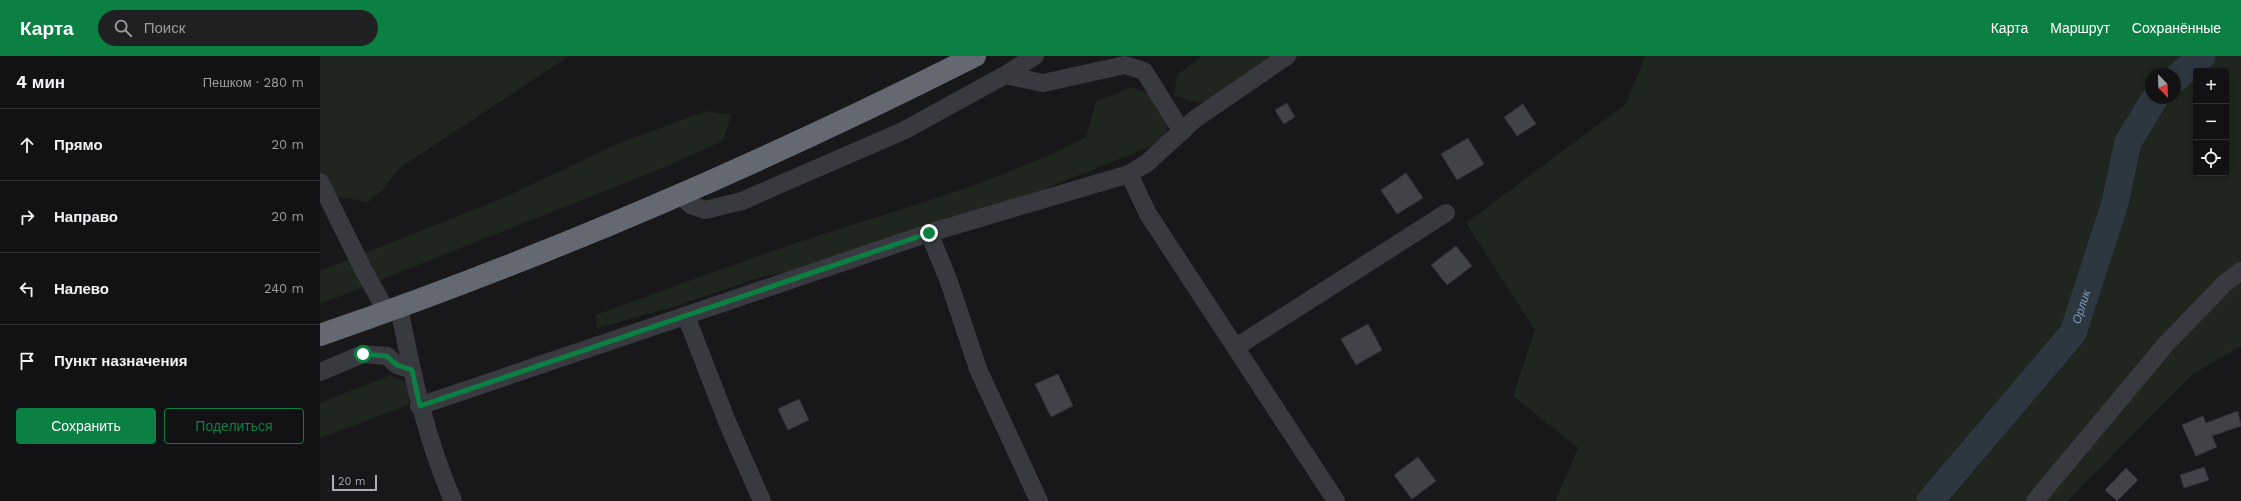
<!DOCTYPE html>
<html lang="ru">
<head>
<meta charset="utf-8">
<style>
  :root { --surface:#121214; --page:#1f2022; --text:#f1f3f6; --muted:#9c9ea0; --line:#313234; --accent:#0b8043 }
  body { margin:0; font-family:"Work Sans",sans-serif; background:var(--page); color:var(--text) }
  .controls { position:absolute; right:12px; top:12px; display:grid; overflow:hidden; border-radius:4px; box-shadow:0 2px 6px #0003 }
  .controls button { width:36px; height:36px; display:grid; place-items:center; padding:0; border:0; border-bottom:1px solid var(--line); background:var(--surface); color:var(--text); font:20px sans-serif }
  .compass { position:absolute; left:1825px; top:12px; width:36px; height:36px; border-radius:50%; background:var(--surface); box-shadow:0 2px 6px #0003; rotate:157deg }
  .scale { position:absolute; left:12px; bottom:10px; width:45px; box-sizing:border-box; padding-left:4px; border:2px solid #a9afbb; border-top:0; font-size:11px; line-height:14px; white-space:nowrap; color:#a9afbb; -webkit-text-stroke:3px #131316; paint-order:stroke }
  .stop { position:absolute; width:12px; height:12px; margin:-9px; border:3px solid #0b8043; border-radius:50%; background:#fff }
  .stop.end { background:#0b8043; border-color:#fff; box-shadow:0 1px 4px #0008 }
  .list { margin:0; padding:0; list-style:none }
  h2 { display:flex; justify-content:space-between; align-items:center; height:52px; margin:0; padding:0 16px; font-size:17px }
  h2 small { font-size:13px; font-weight:400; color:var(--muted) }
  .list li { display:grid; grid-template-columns:26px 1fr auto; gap:12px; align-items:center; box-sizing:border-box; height:72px; padding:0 16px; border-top:1px solid var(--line) }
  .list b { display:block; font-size:15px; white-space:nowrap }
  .list em { font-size:13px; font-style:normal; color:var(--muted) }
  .actions { display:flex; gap:8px; padding:12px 16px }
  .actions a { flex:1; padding:9px 0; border:1px solid var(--accent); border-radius:4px; text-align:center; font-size:14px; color:var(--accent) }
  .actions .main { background:var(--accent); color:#fff }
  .icon { flex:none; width:22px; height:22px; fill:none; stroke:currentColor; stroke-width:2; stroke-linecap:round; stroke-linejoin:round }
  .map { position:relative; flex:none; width:1921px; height:445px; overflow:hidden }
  header { display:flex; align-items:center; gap:24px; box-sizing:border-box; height:56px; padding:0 20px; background:var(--accent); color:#fff }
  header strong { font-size:19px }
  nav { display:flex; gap:22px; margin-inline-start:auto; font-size:14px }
  .search { width:280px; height:36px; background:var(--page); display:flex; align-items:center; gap:10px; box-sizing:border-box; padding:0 14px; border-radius:22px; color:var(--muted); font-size:15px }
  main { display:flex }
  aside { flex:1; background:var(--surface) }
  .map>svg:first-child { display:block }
  .green { fill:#1e261f; fill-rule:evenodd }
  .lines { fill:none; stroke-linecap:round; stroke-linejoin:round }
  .river { stroke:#2d3740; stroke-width:27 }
  .building { fill:#424348; stroke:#323237 }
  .minor { stroke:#393a40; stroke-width:18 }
  .highway { stroke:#646871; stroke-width:22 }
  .route { stroke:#0b8043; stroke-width:5 }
  .labels { text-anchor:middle; stroke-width:3; stroke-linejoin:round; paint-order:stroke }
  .water-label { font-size:12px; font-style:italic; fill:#7e9db8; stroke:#131316 }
</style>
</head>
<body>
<header>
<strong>Карта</strong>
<div class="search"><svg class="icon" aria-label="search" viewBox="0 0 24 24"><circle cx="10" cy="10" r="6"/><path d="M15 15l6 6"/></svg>Поиск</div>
<nav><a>Карта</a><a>Маршрут</a><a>Сохранённые</a></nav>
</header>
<main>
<aside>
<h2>4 мин<small>Пешком · 280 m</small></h2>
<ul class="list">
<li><svg class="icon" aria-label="ahead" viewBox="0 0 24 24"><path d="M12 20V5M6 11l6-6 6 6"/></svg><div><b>Прямо</b></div><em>20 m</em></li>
<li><svg class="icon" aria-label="right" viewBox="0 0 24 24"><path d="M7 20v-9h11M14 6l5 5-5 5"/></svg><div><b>Направо</b></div><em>20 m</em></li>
<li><svg class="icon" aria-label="left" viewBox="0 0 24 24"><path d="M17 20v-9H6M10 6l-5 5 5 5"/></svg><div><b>Налево</b></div><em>240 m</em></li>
<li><svg class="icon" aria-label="arrive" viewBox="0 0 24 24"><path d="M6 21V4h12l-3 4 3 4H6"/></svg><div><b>Пункт назначения</b></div></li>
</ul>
<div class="actions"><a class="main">Сохранить</a><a>Поделиться</a></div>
</aside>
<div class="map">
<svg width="1921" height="445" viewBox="0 0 1921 445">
  <rect width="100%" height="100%" fill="#18181b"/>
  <g class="green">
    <path d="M0 0H249L78 113 63 133 48 146 15 140 0 123Z"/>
    <path d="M882 0H981C953 21 922 47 885 47 875 47 864 42 854 39L857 19Z"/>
    <path d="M1325 0H1921V290L1873 318 1747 445H1235L1258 392 1193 340 1215 274 1146 167 1306 48ZM1876 15H1906V117H1876ZM1831 18H1855V42H1831Z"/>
    <path d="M812 31 837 42 852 59 842 86 675 153 523 206 441 221 353 251 277 272 275 259C348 233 421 205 494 181 586 151 680 126 766 81L776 46Z"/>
    <path d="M386 55 411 59 403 85 340 113 0 248V215L181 143 297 88Z"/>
    <path d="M71 319 94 330 88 349 0 382V347Z"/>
  </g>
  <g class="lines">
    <g class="river">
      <path d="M1855 23 1882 0"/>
      <path id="s1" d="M1610 445 1753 277 1795 147 1808 86 1835 42"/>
    </g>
  </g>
  <g class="building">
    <path d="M967 47 975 61 964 68 955 54Z"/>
    <path d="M1203 48 1216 68 1197 80 1184 61Z"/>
    <path d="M1148 82 1164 108 1137 124 1121 98Z"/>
    <path d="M1086 117 1103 142 1077 158 1061 134Z"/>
    <path d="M1136 190 1152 210 1127 229 1111 209Z"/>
    <path d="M1048 268 1062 294 1036 309 1021 283Z"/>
    <path d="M738 318 753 350 731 361 715 328Z"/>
    <path d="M479 343 489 364 468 374 458 353Z"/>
    <path d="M1918 355 1921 370 1892 380 1897 391 1876 400 1862 369 1883 360 1886 367Z"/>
    <path d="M1098 401 1116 425 1092 443 1074 419Z"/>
    <path d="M1884 411 1889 424 1864 432 1860 419Z"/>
    <path d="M1806 412 1818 424 1797 445 1785 434Z"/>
  </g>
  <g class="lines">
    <g class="minor">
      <path d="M967 0 875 63 827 107 809 118 828 158 1016 445"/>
      <path d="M685 19 723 27 805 9 824 15 862 76"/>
      <path d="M0 126 44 215 67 256"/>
      <path d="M361 140 371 149 385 154 422 145 585 74 685 19 715 0"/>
      <path d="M609 177 628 223 658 313 719 445"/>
      <path d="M79 252C93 320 105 380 133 445"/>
      <path d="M366 260 408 368 442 445"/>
      <path d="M916 291 1126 157"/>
      <path d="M0 316 43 298 67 300 77 309 92 314"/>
      <path d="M99 350 609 177 809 118"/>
      <path d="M1715 445 1846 288 1905 227 1921 215"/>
    </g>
    <path class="highway" d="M0 279C224 202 443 107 655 0"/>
  </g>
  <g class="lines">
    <path class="route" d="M43 298 66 300 77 309 92 314 100 350 609 177"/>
  </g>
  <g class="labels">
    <g class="water-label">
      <text dy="4" stroke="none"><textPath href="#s1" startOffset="248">Орлик</textPath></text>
    </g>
  </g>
</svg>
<div class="controls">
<button>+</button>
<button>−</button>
<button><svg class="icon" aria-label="locate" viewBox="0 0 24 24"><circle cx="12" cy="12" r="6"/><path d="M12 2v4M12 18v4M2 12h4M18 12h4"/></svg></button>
</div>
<svg class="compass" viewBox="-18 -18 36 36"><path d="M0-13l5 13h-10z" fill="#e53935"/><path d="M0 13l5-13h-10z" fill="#9c9ea0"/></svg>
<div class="scale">20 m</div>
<div class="stop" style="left:43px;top:298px"></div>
<div class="stop end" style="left:609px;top:177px"></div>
</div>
</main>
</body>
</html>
